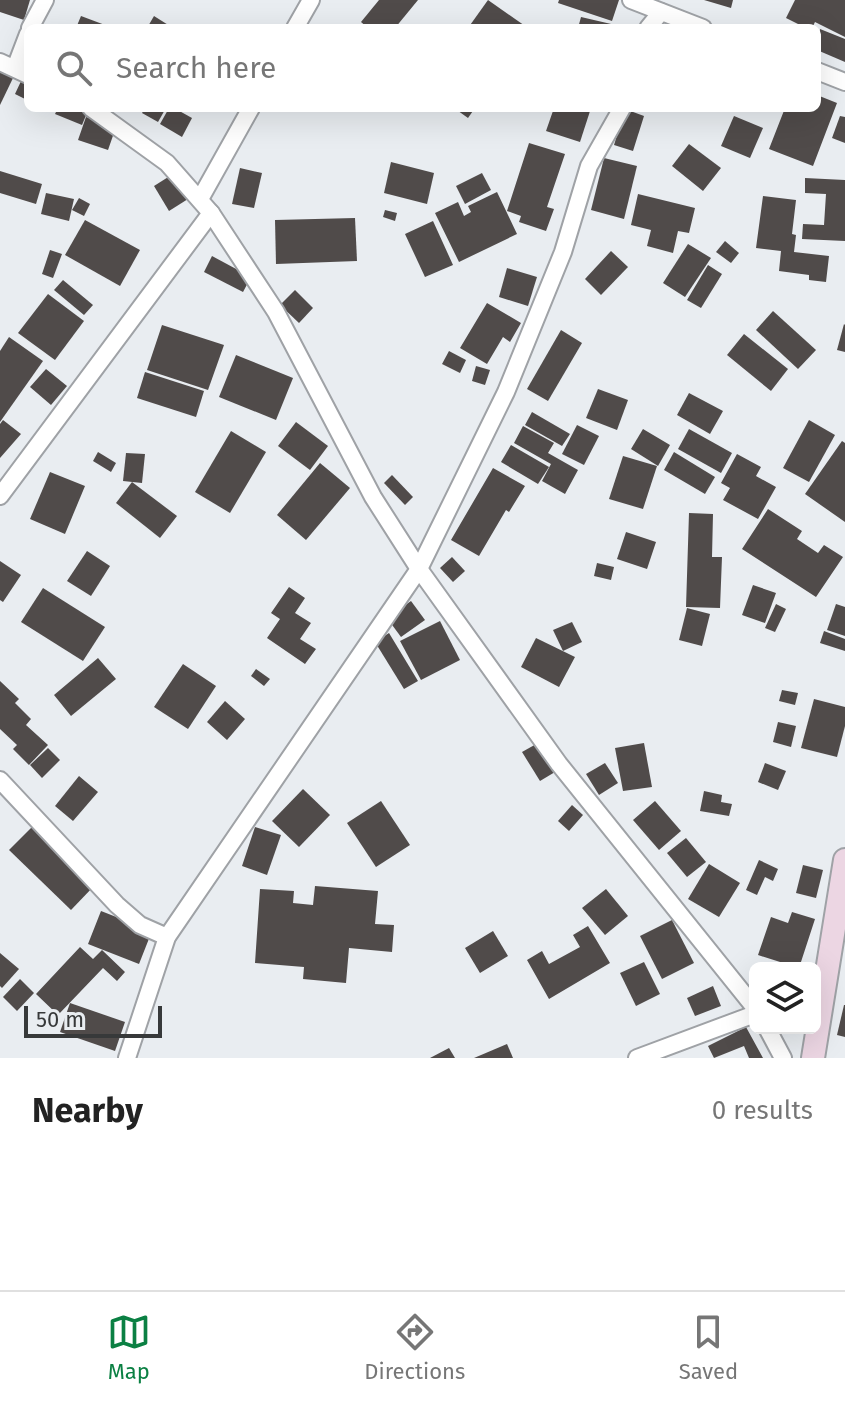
<!DOCTYPE html>
<html lang="en">
<head>
<meta charset="utf-8">
<style>
  :root { --surface:#fff; --page:#f2f2f2; --text:#222; --muted:#767676; --line:#e0e0e0; --accent:#0b8043 }
  body { margin:0; font-family:"Fira Sans",sans-serif; background:var(--page); color:var(--text) }
  .controls { position:absolute; right:24px; bottom:24px; display:grid; overflow:hidden; border-radius:12px; box-shadow:0 8px 32px #0002 }
  .controls button { width:72px; height:72px; display:grid; place-items:center; padding:0; border:0; border-bottom:2px solid var(--line); background:var(--surface); color:var(--text); font:40px sans-serif }
  .scale { position:absolute; left:24px; bottom:20px; width:138px; box-sizing:border-box; padding-left:8px; border:4px solid #37393a; border-top:0; font-size:22px; line-height:28px; white-space:nowrap; color:#37393a; -webkit-text-stroke:6px #e9edf1; paint-order:stroke }
  .list { margin:0; padding:0; list-style:none }
  h2 { display:flex; justify-content:space-between; align-items:center; height:104px; margin:0; padding:0 32px; font-size:34px }
  h2 small { font-size:26px; font-weight:400; color:var(--muted) }
  .icon { flex:none; width:44px; height:44px; fill:none; stroke:currentColor; stroke-width:2; stroke-linecap:round; stroke-linejoin:round }
  .map { position:relative; flex:none; width:845px; height:1058px; overflow:hidden }
  .search { position:absolute; background:var(--surface); box-shadow:0 8px 32px #0002; left:24px; right:24px; top:24px; height:88px; display:flex; align-items:center; gap:20px; box-sizing:border-box; padding:0 28px; border-radius:12px; color:var(--muted); font-size:30px }
  .sheet { height:232px; background:var(--surface) }
  nav { display:flex; justify-content:space-around; align-items:center; box-sizing:border-box; height:112px; border-top:2px solid var(--line); background:var(--surface); font-size:22px; color:var(--muted) }
  nav a { display:grid; justify-items:center; gap:4px }
  nav .on { color:var(--accent) }
  .map>svg:first-child { display:block }
  .building { fill:#504b4a }
  .lines { fill:none; stroke-linecap:round; stroke-linejoin:round }
  .street-casing { stroke:#9fa2a6; stroke-width:20 }
  .secondary-casing { stroke:#9fa2a6; stroke-width:26 }
  .street { stroke:#fff; stroke-width:16 }
  .secondary { stroke:#ecd6e3; stroke-width:22 }
</style>
</head>
<body>
<div class="map">
<svg width="845" height="1058" viewBox="0 0 845 1058">
  <rect width="100%" height="100%" fill="#e9edf1"/>
  <g class="building">
    <path d="M0 0H30L24 20 0 12Z"/>
    <path d="M379 0H418L395 28H368L361 22Z"/>
    <path d="M488 0 528 28H468Z"/>
    <path d="M559 0H619L612 21 558 3Z"/>
    <path d="M704 0H733L731 8Z"/>
    <path d="M795 0H845V37L815 22 812 28H806L786 18Z"/>
    <path d="M81 16 105 25 104 28H76Z"/>
    <path d="M154 16 173 28H147Z"/>
    <path d="M581 17 624 27V28H578Z"/>
    <path d="M820 29 845 39V62L817 50Z"/>
    <path d="M0 69 14 76 0 105Z"/>
    <path d="M22 79 28 82 27 100 15 94Z"/>
    <path d="M817 95 837 103 813 166 769 149 785 108H817Z"/>
    <path d="M58 108H89L82 125 55 114Z"/>
    <path d="M145 108H166L158 122 142 113Z"/>
    <path d="M169 108H174L192 118 182 137 160 124Z"/>
    <path d="M454 108H475L468 118Z"/>
    <path d="M554 108H591L580 142 546 131Z"/>
    <path d="M625 109 644 116 633 151 614 145Z"/>
    <path d="M734 116 763 128 750 158 721 146Z"/>
    <path d="M840 116 845 117V143L832 138Z"/>
    <path d="M86 117 116 127 108 150 78 140Z"/>
    <path d="M529 143 565 154 547 207 554 209 546 231 519 222 521 216 507 211Z"/>
    <path d="M689 144 721 168 703 191 672 166Z"/>
    <path d="M604 158 637 166 624 219 591 210Z"/>
    <path d="M391 162 434 173 427 204 384 193Z"/>
    <path d="M240 168 262 173 254 208 232 204Z"/>
    <path d="M0 171 42 184 36 204 0 193Z"/>
    <path d="M482 173 491 190 465 204 456 186Z"/>
    <path d="M173 174 188 199 169 211 154 186Z"/>
    <path d="M805 178 845 180V241L802 239 803 224 824 225 826 194 805 193Z"/>
    <path d="M497 192 517 234 459 262 435 213 458 202 464 216 471 212 468 206Z"/>
    <path d="M46 193 74 199 69 221 41 214Z"/>
    <path d="M638 194 695 208 689 233 678 231 673 253 647 246 651 230 631 225Z"/>
    <path d="M763 196 796 200 792 234 796 235 794 252 829 256 826 282 809 280V275L779 271 781 251 756 248Z"/>
    <path d="M79 198 90 204 84 216 72 210Z"/>
    <path d="M385 210 397 213 395 221 383 217Z"/>
    <path d="M355 218 357 261 276 264 275 220Z"/>
    <path d="M85 220 140 250 120 286 65 255Z"/>
    <path d="M433 221 453 265 425 277 405 234Z"/>
    <path d="M725 241 739 253 731 263 716 252Z"/>
    <path d="M688 244 711 258 685 297 663 283Z"/>
    <path d="M50 250 62 254 53 278 42 274Z"/>
    <path d="M611 251 628 267 601 295 585 279Z"/>
    <path d="M212 256 251 277 243 292 204 272Z"/>
    <path d="M708 265 722 274 701 308 687 300Z"/>
    <path d="M507 268 537 277 528 306 499 297Z"/>
    <path d="M63 280 93 305 84 315 54 290Z"/>
    <path d="M295 290 313 308 299 323 280 305Z"/>
    <path d="M48 294 84 321 55 360 18 333Z"/>
    <path d="M487 303 521 323 510 342 503 337 487 364 460 348Z"/>
    <path d="M773 311 816 350 798 369 756 330Z"/>
    <path d="M844 324 845 325V352L837 350Z"/>
    <path d="M162 325 224 345 208 390 147 370Z"/>
    <path d="M561 330 582 343 548 401 527 389Z"/>
    <path d="M744 334 788 369 771 391 727 355Z"/>
    <path d="M9 337 43 361 0 422V351Z"/>
    <path d="M449 351 466 360 460 373 442 364Z"/>
    <path d="M236 355 293 378 276 420 219 397Z"/>
    <path d="M476 366 490 370 485 385 472 381Z"/>
    <path d="M46 369 67 386 51 405 30 387Z"/>
    <path d="M145 372 204 391 196 417 137 398Z"/>
    <path d="M598 389 628 400 617 430 586 418Z"/>
    <path d="M689 393 723 411 710 434 677 415Z"/>
    <path d="M532 412 570 434 562 446 525 425Z"/>
    <path d="M3 420 21 434 0 458V424Z"/>
    <path d="M809 420 835 435 809 482 783 468Z"/>
    <path d="M296 422 328 446 310 470 278 446Z"/>
    <path d="M577 425 599 436 584 465 562 454Z"/>
    <path d="M523 426 554 443 548 453 578 470 565 494 542 481 551 464 514 443Z"/>
    <path d="M643 429 670 445 658 466 631 449Z"/>
    <path d="M689 429 732 453 721 473 678 449Z"/>
    <path d="M231 431 266 452 230 513 195 492Z"/>
    <path d="M842 441 845 443V522L805 494Z"/>
    <path d="M511 445 549 467 538 484 501 462Z"/>
    <path d="M98 452 116 463 111 472 93 461Z"/>
    <path d="M674 452 715 477 705 494 664 470Z"/>
    <path d="M126 453 145 454 142 483 123 481Z"/>
    <path d="M737 454 761 467 756 476 776 487 758 519 723 500 730 488 721 483Z"/>
    <path d="M623 456 657 466 643 509 609 499Z"/>
    <path d="M320 463 350 488 306 540 277 515Z"/>
    <path d="M493 468 525 486 509 512 506 510 479 556 451 540Z"/>
    <path d="M50 472 85 486 65 534 30 519Z"/>
    <path d="M392 475 413 497 405 505 384 483Z"/>
    <path d="M132 482 177 516 160 538 116 503Z"/>
    <path d="M768 509 802 531 797 539 818 553 824 545 843 557 816 597 742 549Z"/>
    <path d="M689 513 713 514 712 557H722L720 608 686 607Z"/>
    <path d="M626 532 656 542 647 569 617 559Z"/>
    <path d="M87 551 110 566 91 596 67 581Z"/>
    <path d="M452 557 465 571 453 582 440 568Z"/>
    <path d="M0 561 21 575 3 602 0 600Z"/>
    <path d="M597 563 614 567 611 580 594 576Z"/>
    <path d="M753 585 776 593 765 623 742 615Z"/>
    <path d="M289 587 305 598 295 613 311 623 300 639 316 649 305 664 267 638 280 619 271 613Z"/>
    <path d="M43 588 105 627 83 661 21 622Z"/>
    <path d="M411 601 425 620 401 637 387 618Z"/>
    <path d="M776 604 786 609 775 632 765 628Z"/>
    <path d="M836 604 845 607V636L827 630Z"/>
    <path d="M687 608 710 614 702 646 679 640Z"/>
    <path d="M440 621 460 660 421 680 400 641Z"/>
    <path d="M572 622 582 642 563 651 553 630Z"/>
    <path d="M824 631 845 639V651L820 643Z"/>
    <path d="M389 633 418 681 404 689 375 642Z"/>
    <path d="M536 638 575 657 559 687 521 667Z"/>
    <path d="M98 658 116 679 71 716 54 695Z"/>
    <path d="M183 664 216 686 188 729 154 707Z"/>
    <path d="M256 669 270 679 264 686 251 676Z"/>
    <path d="M0 681 19 699 15 703 31 719 26 725 48 745 29 765 13 749 17 745 0 729Z"/>
    <path d="M782 690 798 693 795 705 779 701Z"/>
    <path d="M814 699 845 707V726L837 757 801 748Z"/>
    <path d="M225 701 245 719 227 740 207 722Z"/>
    <path d="M778 722 796 726 791 747 773 742Z"/>
    <path d="M538 743 555 772 540 781 522 752Z"/>
    <path d="M644 743 652 787 623 791 615 748Z"/>
    <path d="M48 748 60 760 42 778 30 765Z"/>
    <path d="M605 763 618 783 599 795 586 774Z"/>
    <path d="M765 763 786 771 778 790 758 782Z"/>
    <path d="M79 776 98 792 73 821 55 806Z"/>
    <path d="M303 789 330 815 299 847 272 821Z"/>
    <path d="M704 791 722 795 721 802 732 804 729 816 700 811Z"/>
    <path d="M381 801 410 845 376 867 347 823Z"/>
    <path d="M655 801 681 831 659 850 633 820Z"/>
    <path d="M572 805 583 815 569 831 558 821Z"/>
    <path d="M32 827 94 886 71 910 9 850Z"/>
    <path d="M255 827 281 835 267 875 242 866Z"/>
    <path d="M686 838 706 862 687 877 667 853Z"/>
    <path d="M759 860 778 869 773 881 765 877 757 895 746 890Z"/>
    <path d="M709 864 740 883 719 917 688 899Z"/>
    <path d="M803 865 823 870 816 898 796 893Z"/>
    <path d="M315 886 378 891 375 924 394 925 392 952 349 948 346 983 303 979 304 967 255 963 260 889 294 891 293 903 313 905Z"/>
    <path d="M606 889 628 916 605 935 582 908Z"/>
    <path d="M101 911 152 931 139 964 88 944Z"/>
    <path d="M792 912 815 919 799 968 758 955 771 917 788 923Z"/>
    <path d="M672 920 694 963 662 979 640 936Z"/>
    <path d="M588 926 610 963 549 999 527 960 542 951 549 964 580 947 573 935Z"/>
    <path d="M493 931 508 956 480 973 465 948Z"/>
    <path d="M80 947 93 959 102 950 125 972 117 981 103 968 58 1015 36 994Z"/>
    <path d="M0 953 19 969 2 988 0 986Z"/>
    <path d="M644 962 660 994 636 1006 620 973Z"/>
    <path d="M20 979 34 993 17 1011 3 997Z"/>
    <path d="M713 986 721 1006 695 1016 687 998Z"/>
    <path d="M70 1003 125 1022 115 1051 60 1032Z"/>
    <path d="M844 1005H845V1037L837 1035Z"/>
    <path d="M746 1027 763 1058H749L744 1046 714 1058 708 1046Z"/>
    <path d="M507 1044 513 1058H474Z"/>
    <path d="M449 1048 455 1058H430Z"/>
  </g>
  <g class="lines">
    <defs>
      <g id="street">
        <path d="M631 0 703 28"/>
        <path d="M30 28 45 0"/>
        <path d="M295 28 311 0"/>
        <path d="M648 28 661 12"/>
        <path d="M0 62 28 75"/>
        <path d="M15 68 28 34"/>
        <path d="M817 71 845 82"/>
        <path d="M91 108 167 163 211 213 276 312 373 497 419 569 559 764 755 1008"/>
        <path d="M200 199 251 108"/>
        <path d="M0 496 211 213"/>
        <path d="M0 780 117 905 140 925 167 937"/>
        <path d="M767 1028 783 1058"/>
        <path d="M127 1058 167 937 419 569 506 392 563 252 589 166 622 108"/>
        <path d="M637 1058 755 1014"/>
      </g>
      <path id="secondary" d="M813 1058 845 860"/>
    </defs>
    <use href="#street" class="street-casing"/>
    <use href="#secondary" class="secondary-casing"/>
    <use href="#street" class="street"/>
    <use href="#secondary" class="secondary"/>
  </g>
</svg>
<div class="controls">
<button><svg class="icon" aria-label="layers" viewBox="0 0 24 24"><path d="M12 4l9 5-9 5-9-5zM3 14l9 5 9-5"/></svg></button>
</div>
<div class="scale">50 m</div>
<div class="search"><svg class="icon" aria-label="search" viewBox="0 0 24 24"><circle cx="10" cy="10" r="6"/><path d="M15 15l6 6"/></svg>Search here</div>
</div>
<section class="sheet">
<h2>Nearby<small>0 results</small></h2>
<ul class="list">
</ul>
</section>
<nav>
<a class="on"><svg class="icon" aria-label="map" viewBox="0 0 24 24"><path d="M3 6l6-2 6 2 6-2v14l-6 2-6-2-6 2zM9 4v14M15 6v14"/></svg>Map</a>
<a><svg class="icon" aria-label="directions" viewBox="0 0 24 24"><path d="M12 3l9 9-9 9-9-9zM9 14v-3h6M13 9l2 2-2 2"/></svg>Directions</a>
<a><svg class="icon" aria-label="saved" viewBox="0 0 24 24"><path d="M7 4h10v16l-5-4-5 4z"/></svg>Saved</a>
</nav>
</body>
</html>
